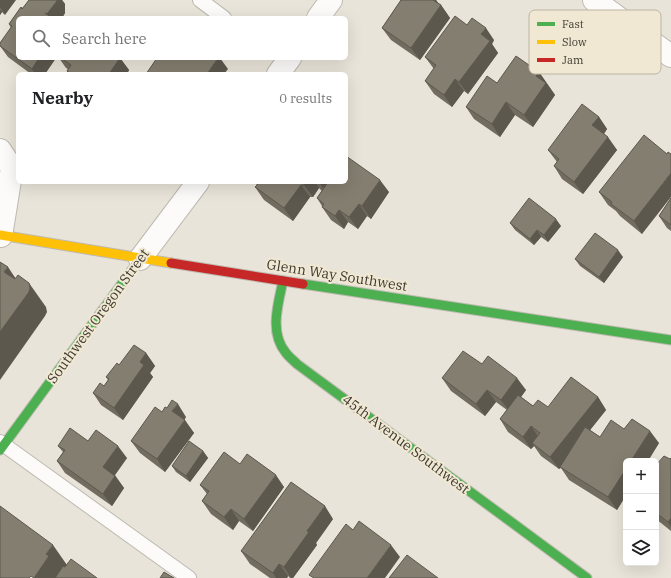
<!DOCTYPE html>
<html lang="en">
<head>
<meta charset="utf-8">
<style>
  :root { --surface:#fff; --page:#f6f6f6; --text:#202124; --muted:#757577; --line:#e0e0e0 }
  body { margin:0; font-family:"IBM Plex Serif",serif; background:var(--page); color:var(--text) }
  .controls { position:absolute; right:12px; bottom:12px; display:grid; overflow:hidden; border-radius:6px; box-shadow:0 4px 16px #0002 }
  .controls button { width:36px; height:36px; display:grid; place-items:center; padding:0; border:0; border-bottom:1px solid var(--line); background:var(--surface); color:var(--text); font:20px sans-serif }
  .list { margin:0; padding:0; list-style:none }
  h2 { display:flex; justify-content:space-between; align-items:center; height:52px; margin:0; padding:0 16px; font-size:17px }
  h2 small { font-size:13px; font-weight:400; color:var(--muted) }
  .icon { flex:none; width:22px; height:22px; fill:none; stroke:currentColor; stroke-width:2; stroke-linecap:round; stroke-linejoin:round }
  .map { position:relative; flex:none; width:671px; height:578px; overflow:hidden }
  .search { position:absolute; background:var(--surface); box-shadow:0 4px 16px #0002; left:16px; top:16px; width:332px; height:44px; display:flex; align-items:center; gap:10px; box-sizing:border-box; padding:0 14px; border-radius:6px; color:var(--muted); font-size:15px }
  .panel { position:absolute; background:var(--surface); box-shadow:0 4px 16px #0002; left:16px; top:72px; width:332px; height:112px; border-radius:6px }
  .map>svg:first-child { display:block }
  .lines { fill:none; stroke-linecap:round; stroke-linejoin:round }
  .lane-casing { stroke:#bebab1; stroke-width:16 }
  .street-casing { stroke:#bebab1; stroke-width:24 }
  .fast-casing { stroke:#bebab1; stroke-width:11 }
  .slow-casing { stroke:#bebab1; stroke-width:11 }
  .jam-casing { stroke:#bebab1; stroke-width:11 }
  .lane { stroke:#fcfbf9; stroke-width:14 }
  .street { stroke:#fcfbf9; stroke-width:22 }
  .fast { stroke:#4caf50; stroke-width:9 }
  .slow { stroke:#ffc107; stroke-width:9 }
  .jam { stroke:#c62828; stroke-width:9 }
  .wall { fill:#726c60 }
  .shaded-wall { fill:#5c584e }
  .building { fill:#847e70; stroke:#5c584e }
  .labels { text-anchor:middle; stroke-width:4; stroke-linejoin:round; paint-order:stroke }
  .street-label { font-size:14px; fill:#3e3a32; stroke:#f0e8d2 }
  .key { fill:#f0e8d2; stroke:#bbb4a2; stroke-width:1 }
  .key-label { font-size:11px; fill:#3e3a32 }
</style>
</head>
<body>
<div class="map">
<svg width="671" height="578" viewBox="0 0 671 578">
  <rect width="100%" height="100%" fill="#e9e4d9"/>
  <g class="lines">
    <defs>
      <g id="lane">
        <path d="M200 0 224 18"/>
        <path d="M0 442 189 578"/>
      </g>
      <g id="street">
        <path d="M594 0 671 56"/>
        <path d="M318 18 331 0"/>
        <path d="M278 74 290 58"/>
        <path d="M0 150 12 168 1 236"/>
        <path d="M140 259 198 182"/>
      </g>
      <g id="fast">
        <path d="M283 281C278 304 269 333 286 353 289 357 293 360 297 364L587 578"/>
        <path d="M303 284 671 340"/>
        <path d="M0 450 140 259"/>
      </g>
      <path id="slow" d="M0 235 171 263"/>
      <path id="jam" d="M171 263 303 284"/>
    </defs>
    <use href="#lane" class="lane-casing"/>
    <use href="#street" class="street-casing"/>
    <use href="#fast" class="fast-casing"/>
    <use href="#slow" class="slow-casing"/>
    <use href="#jam" class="jam-casing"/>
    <use href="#lane" class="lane"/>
    <use href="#street" class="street"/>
    <use href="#fast" class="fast"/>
    <use href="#slow" class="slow"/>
    <use href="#jam" class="jam"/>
  </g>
  <g class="wall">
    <path d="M0 0 5 15 2 12 0 15Z"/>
    <path d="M29 0H62L65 4V13L62 18H18V58H56L45 74H31L8 57 0 46V43L11 28 9 24 21 7 23 8Z"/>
    <path d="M401 0H436L439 4 441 5 450 18 420 60 391 40 382 28Z"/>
    <path d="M467 25 494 40 492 44 498 53 468 94 464 91 452 107 434 94 425 81 434 69 425 57Z"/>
    <path d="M59 58H120L129 70 127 74H69L67 71 68 69 66 68Z"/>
    <path d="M539 72 555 95 533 127 515 115 500 137 474 119 466 107 497 83Z"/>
    <path d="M599 117 607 129 604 134 617 150 583 194 562 179 554 166 557 162 548 150Z"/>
    <path d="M667 154 642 234 620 216 616 211 608 205 599 192Z"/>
    <path d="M254 182H346L389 192 371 219 367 216 358 229 348 222 344 229 331 220 322 207V206L317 198 322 191 319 188 313 197H310L293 221 264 200 255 187 257 185Z"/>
    <path d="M671 198V231L667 228 659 216Z"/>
    <path d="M510 223 561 226 548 242 541 237 534 245 515 230Z"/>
    <path d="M623 257 604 283 580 266 575 259Z"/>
    <path d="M146 353 155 366 150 373 153 377 123 420 101 405 93 393 104 386 108 380 106 377 119 365Z"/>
    <path d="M482 364 526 390 521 397 533 406 548 407 598 397 606 410 590 430 600 437 624 429 659 443 617 510 569 480 561 468 559 469 541 456 534 446 531 449 508 432 500 419 507 410 496 402 485 416 451 391 442 378Z"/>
    <path d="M162 412 186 417 184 420 194 433 165 472 140 453 131 441Z"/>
    <path d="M88 441 127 458 115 475 124 488 112 506 65 473 57 461 63 452 58 446Z"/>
    <path d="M203 451 208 458 190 482 176 472 172 466Z"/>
    <path d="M671 458V531L656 519V465L670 459Z"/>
    <path d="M240 464 284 487 253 531 239 521 233 530 211 514 202 501 207 494 200 485Z"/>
    <path d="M333 519 316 543 317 545 293 578H290L288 576 287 578H270L250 564 241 551Z"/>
  </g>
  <g class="shaded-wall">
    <path d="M0 0H16L5 15 0 7Z"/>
    <path d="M57 0H62L65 4V13L62 18H51L47 14Z"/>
    <path d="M431 0H436L440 6 441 5 450 18 420 60 411 48Z"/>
    <path d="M0 10 2 12 0 15Z"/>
    <path d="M486 28 494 40 492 44 498 53 468 94 459 82 481 34Z"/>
    <path d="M39 58H56L45 74H35L32 69Z"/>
    <path d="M120 58 129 70 127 74H109Z"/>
    <path d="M218 58H220L228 69 224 74H207Z"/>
    <path d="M539 72 555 95 533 127 524 115 536 76Z"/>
    <path d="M455 79 464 91 452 107 444 95Z"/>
    <path d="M506 102 515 115 500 137 492 124Z"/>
    <path d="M599 117 607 129 601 138 592 125Z"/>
    <path d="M608 137 617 150 583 194 574 182Z"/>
    <path d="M671 173V197L642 234 634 221Z"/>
    <path d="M380 180 389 192 371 219 362 206Z"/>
    <path d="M306 182H315L319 188 313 197 304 185Z"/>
    <path d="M319 182H336L327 194Z"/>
    <path d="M301 185 310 197 293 221 284 208Z"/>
    <path d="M359 204 367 216 358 229 349 217Z"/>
    <path d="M339 210 348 222 344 229 335 216Z"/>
    <path d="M556 219 561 226 548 242 544 235Z"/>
    <path d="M537 230 541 237 534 245 530 239Z"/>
    <path d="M618 250 623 257 604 283 599 277Z"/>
    <path d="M8 267 24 291 4 272Z"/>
    <path d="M29 283 46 307 47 312 45 316 0 380V332Z"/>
    <path d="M146 353 155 366 150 373 153 377 123 420 114 408 140 362Z"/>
    <path d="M517 378 526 390 510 412 501 400Z"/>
    <path d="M487 390 496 402 485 416 476 404Z"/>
    <path d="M598 397 606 410 559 469 550 457Z"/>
    <path d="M178 404 186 417 181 424 172 411Z"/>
    <path d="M185 420 194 433 165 472 157 459Z"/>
    <path d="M531 426 539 438 532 443 534 446 531 449 523 437Z"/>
    <path d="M650 431 659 443 648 461H631Z"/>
    <path d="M118 446 127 458 112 479 103 467Z"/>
    <path d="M203 451 208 458 190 482 186 476Z"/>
    <path d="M626 469V495L617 510 608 497Z"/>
    <path d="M276 475 284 487 253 531 244 519Z"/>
    <path d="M115 476 124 488 112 506 103 494Z"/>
    <path d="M325 506 333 519 316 543 317 545 293 578H291L284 567 307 531Z"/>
    <path d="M231 509 239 521 233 530 224 517Z"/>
    <path d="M671 518V527L668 522Z"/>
    <path d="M53 545 67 565 62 578H34L46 554Z"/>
    <path d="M391 545 400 557 385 578H367Z"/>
    <path d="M279 564 288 576 287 578H276L273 573Z"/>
  </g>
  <g class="building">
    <path d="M29 0H57V1L47 14 45 13 52 18H18V58H39L32 69 0 46V43L12 26 9 24 21 7 22 9Z"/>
    <path d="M401 0H433L441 5 411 48 382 28Z"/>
    <path d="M455 16 467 25 472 18 486 28 481 34 490 41 459 82 455 79 444 95 425 81 436 65 425 57Z"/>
    <path d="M516 56 539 72 536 76 546 83 524 115 506 102 492 124 466 107 487 76 497 83Z"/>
    <path d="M61 58H120L109 74H71L67 71 71 65Z"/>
    <path d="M157 58H218L207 74H146Z"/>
    <path d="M582 104 599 117 592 125 608 137 574 182 554 166 559 159 548 150Z"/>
    <path d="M644 135 667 154 668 152 671 154V173L634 221 611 204 612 202 599 192Z"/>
    <path d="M346 156 380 180 362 206 359 204 349 217 339 210 335 216 322 207 324 204 317 198 328 182H346Z"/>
    <path d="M258 182H306L304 185H301L284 208 255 187 259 183Z"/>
    <path d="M529 198 556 219 544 235 537 230 530 239 510 223Z"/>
    <path d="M671 198V225L659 216Z"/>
    <path d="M595 233 618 250 599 277 575 259Z"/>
    <path d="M0 262 8 267 4 272 15 279 18 275 29 283 30 288 29 292 0 332Z"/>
    <path d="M134 345 146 353 140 362 144 365 114 408 93 393 100 383 104 386 109 379 106 377 117 363 119 365Z"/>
    <path d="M463 351 482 364 488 356 517 378 501 400 487 390 476 404 442 378Z"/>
    <path d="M571 377 598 397 550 457 532 443 540 433 531 426 523 437 500 419 518 395 533 406 538 400 548 407Z"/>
    <path d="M172 400 178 404 172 411 185 420 157 459 131 441 155 407 162 412 165 407 167 408Z"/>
    <path d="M632 419 650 431 631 461H626V469L608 497 560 467 585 427 600 437 611 420 624 429Z"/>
    <path d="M70 428 88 441 96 430 118 446 103 467 115 476 103 494 57 461 65 450 58 446Z"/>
    <path d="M189 441 203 451 186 476 172 466Z"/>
    <path d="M224 452 240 464 247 454 276 475 244 519 231 509 224 517 202 501 209 491 200 485Z"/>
    <path d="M664 456 670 459 671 458V518L668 522 656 513V465Z"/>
    <path d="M291 482 325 506 307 531 309 532 284 567 279 564 273 573 241 551Z"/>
    <path d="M0 506 53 545 46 554 49 556 34 578 31 576 29 578H0Z"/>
    <path d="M359 521 391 545 367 578H314L309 575 346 524 353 530Z"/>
    <path d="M407 555 438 578H389Z"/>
    <path d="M71 559 97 578H55L63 566 65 567Z"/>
    <path d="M164 572 174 578H160Z"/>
  </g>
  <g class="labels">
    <g class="street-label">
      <text transform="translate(337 275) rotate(9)" y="5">Glenn Way Southwest</text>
      <text transform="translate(98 316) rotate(-54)" y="5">Southwest Oregon Street</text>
      <text transform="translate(406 444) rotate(37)" y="5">45th Avenue Southwest</text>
    </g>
  </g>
  <rect x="529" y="10" width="132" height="64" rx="6" class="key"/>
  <rect x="537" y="22" width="18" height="4" fill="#4caf50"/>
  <rect x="537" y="40" width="18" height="4" fill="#ffc107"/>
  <rect x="537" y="58" width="18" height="4" fill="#c62828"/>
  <g class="key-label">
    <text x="562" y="28">Fast</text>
    <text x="562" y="46">Slow</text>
    <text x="562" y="64">Jam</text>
  </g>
</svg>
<div class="controls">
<button>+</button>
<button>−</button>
<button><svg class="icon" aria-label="layers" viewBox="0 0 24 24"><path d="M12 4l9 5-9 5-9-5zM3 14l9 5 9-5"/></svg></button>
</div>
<div class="search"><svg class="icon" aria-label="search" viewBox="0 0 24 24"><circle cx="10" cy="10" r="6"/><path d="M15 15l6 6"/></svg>Search here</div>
<section class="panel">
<h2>Nearby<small>0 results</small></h2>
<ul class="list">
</ul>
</section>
</div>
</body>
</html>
